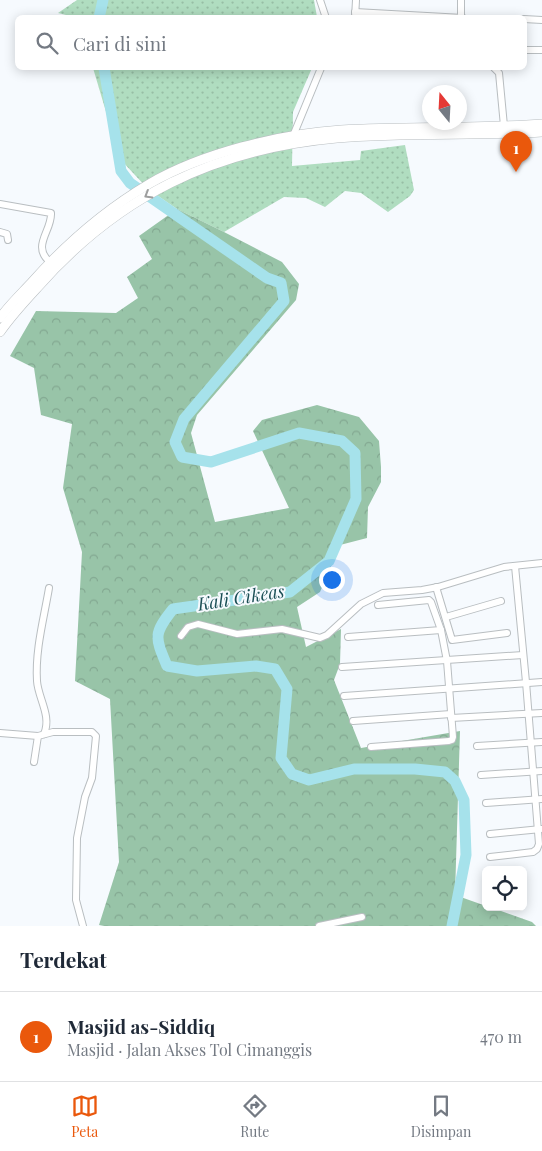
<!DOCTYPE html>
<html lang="id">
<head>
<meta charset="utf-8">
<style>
  :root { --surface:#fff; --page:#f2f2f3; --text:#1f2937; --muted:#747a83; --line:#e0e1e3; --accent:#ea580c }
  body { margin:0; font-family:"Playfair Display",serif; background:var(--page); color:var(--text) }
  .controls { position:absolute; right:15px; bottom:15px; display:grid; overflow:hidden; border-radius:8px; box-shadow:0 2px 12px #0003 }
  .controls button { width:45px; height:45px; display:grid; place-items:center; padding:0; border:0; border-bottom:1px solid var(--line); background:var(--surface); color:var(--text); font:25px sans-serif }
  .compass { position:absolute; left:422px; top:85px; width:45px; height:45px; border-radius:50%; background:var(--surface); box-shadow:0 2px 12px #0003; rotate:342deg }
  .you { position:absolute; left:331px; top:579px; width:18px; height:18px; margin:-12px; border:4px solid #fff; border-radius:50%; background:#1a73e8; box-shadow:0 0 0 8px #1a73e833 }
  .badge { display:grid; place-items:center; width:32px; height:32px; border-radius:50%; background:var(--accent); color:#fff; font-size:16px; font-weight:700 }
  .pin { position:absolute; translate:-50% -41px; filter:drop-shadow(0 1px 2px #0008) }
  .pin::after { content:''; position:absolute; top:26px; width:18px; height:15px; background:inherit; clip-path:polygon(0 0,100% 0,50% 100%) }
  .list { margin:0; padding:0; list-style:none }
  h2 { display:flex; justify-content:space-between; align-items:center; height:65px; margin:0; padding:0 20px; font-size:21px }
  h2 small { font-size:16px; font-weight:400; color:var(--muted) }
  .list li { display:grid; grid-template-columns:32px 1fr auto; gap:15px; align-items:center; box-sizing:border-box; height:90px; padding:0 20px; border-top:1px solid var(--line) }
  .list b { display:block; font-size:19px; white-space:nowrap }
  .list p { margin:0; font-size:16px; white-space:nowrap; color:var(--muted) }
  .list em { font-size:16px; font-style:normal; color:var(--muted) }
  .icon { flex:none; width:28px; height:28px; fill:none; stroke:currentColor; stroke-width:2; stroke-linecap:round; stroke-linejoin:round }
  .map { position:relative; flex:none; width:542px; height:926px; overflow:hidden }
  .search { position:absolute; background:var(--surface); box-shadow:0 2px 12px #0003; left:15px; right:15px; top:15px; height:55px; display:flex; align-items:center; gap:12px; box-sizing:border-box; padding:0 18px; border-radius:8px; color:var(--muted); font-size:19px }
  .sheet { height:155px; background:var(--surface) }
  nav { display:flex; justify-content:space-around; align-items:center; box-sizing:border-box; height:70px; border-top:1px solid var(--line); background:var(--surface); font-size:14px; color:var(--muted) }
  nav a { display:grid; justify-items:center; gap:2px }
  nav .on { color:var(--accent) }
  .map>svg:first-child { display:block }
  .grass { fill:url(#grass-dots) }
  .forest { fill:url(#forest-crowns) }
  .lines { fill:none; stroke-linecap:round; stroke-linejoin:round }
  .river { stroke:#a6e2eb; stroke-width:11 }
  .street-casing { stroke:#b9bec1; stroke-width:8 }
  .secondary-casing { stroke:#b9bec1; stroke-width:10 }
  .street { stroke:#fff; stroke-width:6 }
  .secondary { stroke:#fff; stroke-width:9 }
  .oneway { stroke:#9d9e9e }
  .labels { text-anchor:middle; stroke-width:4; stroke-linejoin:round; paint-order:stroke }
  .water-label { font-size:18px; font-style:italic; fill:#1b4f56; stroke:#f6fafe }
</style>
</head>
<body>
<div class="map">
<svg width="542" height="926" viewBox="0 0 542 926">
  <defs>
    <pattern id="grass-dots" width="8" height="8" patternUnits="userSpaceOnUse" patternTransform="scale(1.25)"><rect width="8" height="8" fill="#b0ddc0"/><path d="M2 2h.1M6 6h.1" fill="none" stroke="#97bea5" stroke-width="1.8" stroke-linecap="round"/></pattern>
    <pattern id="forest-crowns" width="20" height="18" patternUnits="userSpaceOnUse" patternTransform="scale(1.25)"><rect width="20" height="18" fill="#98c4a8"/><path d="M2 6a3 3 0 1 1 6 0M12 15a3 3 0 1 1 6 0" fill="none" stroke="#83a891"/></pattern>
  </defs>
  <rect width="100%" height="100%" fill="#f6fafe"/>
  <g class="grass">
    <path d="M77 0H314L317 17 78 18 58 13Z"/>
    <path d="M93 68H312L293 112 292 166 360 160 361 151 405 145 414 190 410 196 388 212 361 193 345 191 325 207 306 198 284 197 224 232 177 209 148 189 120 159Z"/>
  </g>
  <path class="forest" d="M177 209 224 232 282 262 299 284 296 300 197 415 191 433 215 522 289 508 253 431 262 420 317 405 359 417 379 441 381 467V482L368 507 367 538 340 545 320 592 297 607 306 647 341 629 340 664 334 680 361 748 460 731 455 895 486 906V907H490L532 922 536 926H104L99 925 119 862 110 699 75 681 82 552 63 488 72 424 41 415 34 368 10 356 36 311 116 313 138 298 127 277 152 259 139 236Z"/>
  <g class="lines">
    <g class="river">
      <path d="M99 18 103 0"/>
      <path d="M104 68 121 171 130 183 267 278 281 283 284 301 184 419 175 442 182 457 211 462 299 433 342 441 355 453 356 499 329 561 290 592 173 609C153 634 155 637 167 666L197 671 256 666 275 669 287 689 281 758 292 774 309 780 354 769H415L445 772 455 781 464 800 466 855 452 926"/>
    </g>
    <defs>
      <g id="street">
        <path d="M320 0 326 18"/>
        <path d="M355 12 463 18"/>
        <path d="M355 18 356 0"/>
        <path d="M461 18V0"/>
        <path d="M524 19 542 20"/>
        <path d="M524 50H542"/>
        <path d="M494 68 499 73 504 126"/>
        <path d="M293 136 321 68"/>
        <path d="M0 204 51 213C52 231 31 246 50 262"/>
        <path d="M0 232 7 234 8 240"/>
        <path d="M436 587 452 640 507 633"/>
        <path d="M446 617 501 601"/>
        <path d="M181 636 188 627 198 624 237 634 282 629 320 638 327 635 361 604 383 593 422 590 438 587 504 567 542 563"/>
        <path d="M348 637 441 630"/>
        <path d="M342 667 523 655"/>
        <path d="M344 696 542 682"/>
        <path d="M451 718 542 713"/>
        <path d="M353 721 451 714"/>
        <path d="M0 733 38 736 53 732H92L96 736 92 778 85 797 77 838 76 900 83 926"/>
        <path d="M44 734C52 716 38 698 37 681 35 650 44 618 49 588"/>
        <path d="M477 746 542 742"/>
        <path d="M371 747 449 741 452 740 453 737 447 661 441 630 431 602 429 600 378 605"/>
        <path d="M34 762 38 736"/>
        <path d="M481 775 542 771"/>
        <path d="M486 803 542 799"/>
        <path d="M490 834 541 829"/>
        <path d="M490 857 533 852 537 849 539 844 526 682 515 566"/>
        <path d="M319 926 362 917"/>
      </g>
      <g id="secondary">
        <path d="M0 318C9 305 22 293 33 281 66 244 105 210 149 184 202 153 280 134 341 130 408 126 475 129 542 124"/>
        <path d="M0 332C11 316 24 302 37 288 118 196 214 149 337 138 405 132 474 136 542 132"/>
      </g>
    </defs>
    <use href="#street" class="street-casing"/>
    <use href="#secondary" class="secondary-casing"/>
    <use href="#street" class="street"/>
    <use href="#secondary" class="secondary"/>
  </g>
  <defs><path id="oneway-chevron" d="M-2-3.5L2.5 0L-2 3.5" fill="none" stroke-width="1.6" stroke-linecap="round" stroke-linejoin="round" transform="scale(1.25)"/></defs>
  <use class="oneway" href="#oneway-chevron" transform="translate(148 195) rotate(149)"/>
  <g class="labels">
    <g class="water-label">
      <text transform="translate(241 598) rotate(-9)" y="6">Kali Cikeas</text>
    </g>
  </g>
</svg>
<div class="controls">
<button><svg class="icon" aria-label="locate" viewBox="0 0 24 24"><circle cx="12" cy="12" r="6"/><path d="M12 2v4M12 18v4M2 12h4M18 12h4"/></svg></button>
</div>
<svg class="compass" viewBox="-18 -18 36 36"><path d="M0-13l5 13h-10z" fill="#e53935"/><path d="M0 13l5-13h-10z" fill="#747a83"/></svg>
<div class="you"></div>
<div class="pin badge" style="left:516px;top:172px">1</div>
<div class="search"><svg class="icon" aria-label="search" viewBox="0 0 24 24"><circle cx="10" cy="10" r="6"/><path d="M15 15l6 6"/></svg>Cari di sini</div>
</div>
<section class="sheet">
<h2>Terdekat<small></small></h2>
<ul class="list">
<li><span class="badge">1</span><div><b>Masjid as-Siddiq</b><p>Masjid · Jalan Akses Tol Cimanggis</p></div><em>470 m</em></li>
</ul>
</section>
<nav>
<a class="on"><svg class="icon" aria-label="map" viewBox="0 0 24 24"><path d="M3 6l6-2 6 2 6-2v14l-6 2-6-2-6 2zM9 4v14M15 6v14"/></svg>Peta</a>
<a><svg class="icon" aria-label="directions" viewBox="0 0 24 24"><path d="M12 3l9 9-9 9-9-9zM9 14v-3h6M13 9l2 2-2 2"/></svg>Rute</a>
<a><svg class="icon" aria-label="saved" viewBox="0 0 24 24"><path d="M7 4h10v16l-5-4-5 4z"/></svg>Disimpan</a>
</nav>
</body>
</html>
